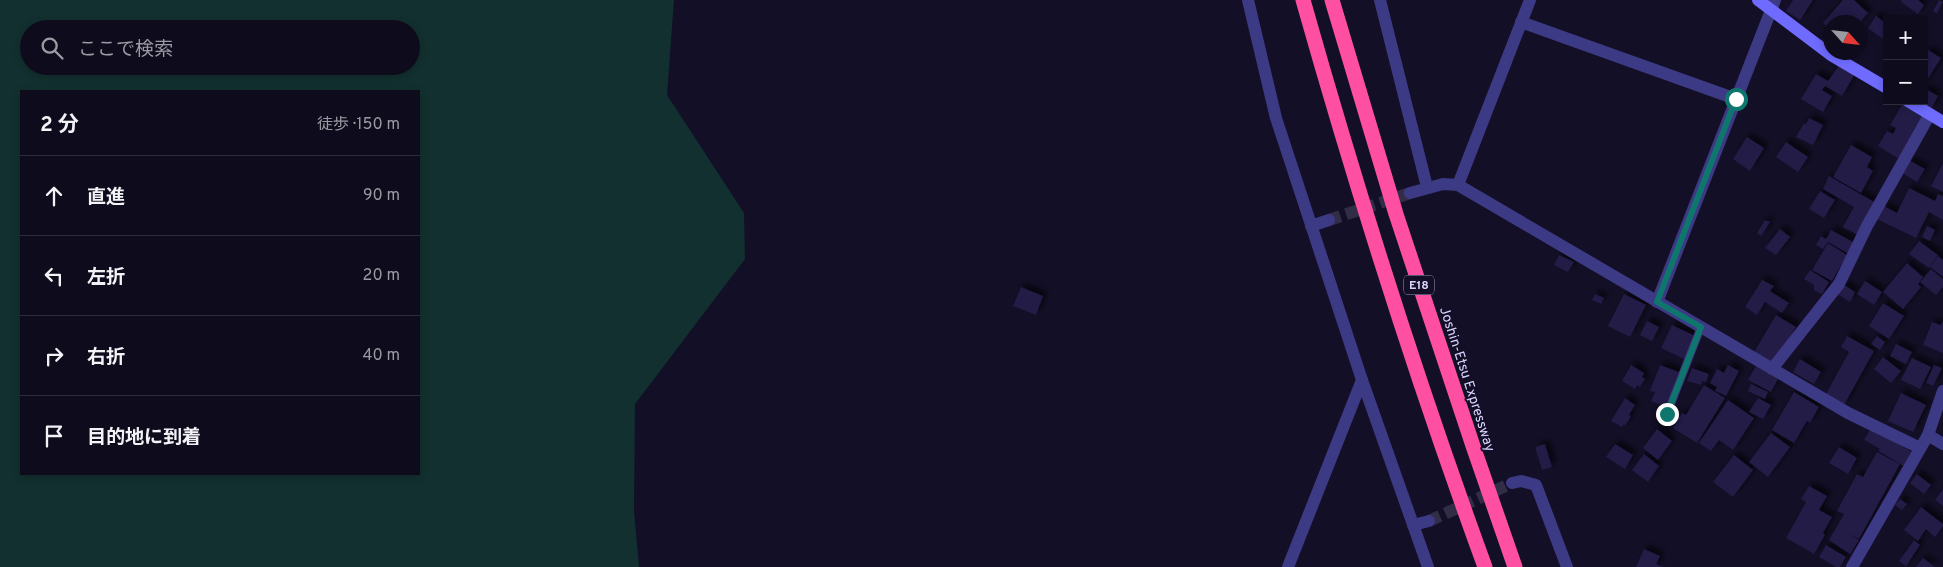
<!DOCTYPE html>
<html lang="ja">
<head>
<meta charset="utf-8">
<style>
  :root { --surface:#0e0b1c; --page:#1c1929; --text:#f1f3f6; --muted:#9b9ba3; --line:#2e2b3b }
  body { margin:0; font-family:Overpass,"Noto Sans JP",sans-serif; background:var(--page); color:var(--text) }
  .controls { position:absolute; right:15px; top:15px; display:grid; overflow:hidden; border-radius:0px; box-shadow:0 2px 8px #0003 }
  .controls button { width:45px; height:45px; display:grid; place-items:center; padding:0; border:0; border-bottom:1px solid var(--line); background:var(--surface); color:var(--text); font:25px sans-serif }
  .compass { position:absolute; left:1823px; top:15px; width:45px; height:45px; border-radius:50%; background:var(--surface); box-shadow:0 2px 8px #0003; rotate:117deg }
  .stop { position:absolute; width:15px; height:15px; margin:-11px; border:4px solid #0f766e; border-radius:50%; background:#fff }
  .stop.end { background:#0f766e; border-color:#fff; box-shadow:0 1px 5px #0008 }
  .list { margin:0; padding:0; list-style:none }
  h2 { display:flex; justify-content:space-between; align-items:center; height:65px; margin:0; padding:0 20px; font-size:21px }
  h2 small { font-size:16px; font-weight:400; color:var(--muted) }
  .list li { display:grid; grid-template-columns:32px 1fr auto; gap:15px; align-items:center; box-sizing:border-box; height:80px; padding:0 20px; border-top:1px solid var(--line) }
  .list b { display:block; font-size:19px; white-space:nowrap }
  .list em { font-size:16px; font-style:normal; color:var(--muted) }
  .icon { flex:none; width:28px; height:28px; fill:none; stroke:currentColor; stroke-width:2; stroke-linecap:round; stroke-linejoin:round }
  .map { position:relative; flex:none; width:1943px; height:567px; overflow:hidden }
  .search { position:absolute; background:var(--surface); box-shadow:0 2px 8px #0003; left:20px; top:20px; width:400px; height:55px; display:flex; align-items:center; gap:12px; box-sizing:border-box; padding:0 18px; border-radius:28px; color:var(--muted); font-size:19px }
  .panel { position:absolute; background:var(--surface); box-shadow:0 2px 8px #0003; left:20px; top:90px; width:400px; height:385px; border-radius:0px }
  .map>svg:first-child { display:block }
  .green { fill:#12302f; fill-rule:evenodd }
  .building { fill:#241b47; filter:url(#shadow) }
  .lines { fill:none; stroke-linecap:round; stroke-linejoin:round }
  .street-tunnel { stroke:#312d47; stroke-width:12; stroke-dasharray:12 6; stroke-linecap:butt }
  .lane { stroke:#3d3a85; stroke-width:8 }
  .street { stroke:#3d3a85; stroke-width:12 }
  .secondary { stroke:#6f6bff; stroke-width:12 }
  .highway { stroke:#ff4fa3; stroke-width:15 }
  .route { stroke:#0f766e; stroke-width:6 }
  .labels { text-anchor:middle; stroke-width:4; stroke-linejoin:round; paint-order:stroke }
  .shield { fill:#130f26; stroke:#9e99be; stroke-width:1 }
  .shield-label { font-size:12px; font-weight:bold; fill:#d9d4ff }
  .street-label { font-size:14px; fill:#d9d4ff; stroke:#130f26 }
</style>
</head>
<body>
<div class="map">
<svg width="1943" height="567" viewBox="0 0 1943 567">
  <defs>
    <filter id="shadow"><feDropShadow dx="4.5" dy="-4.5" stdDeviation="2.5" flood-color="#0009"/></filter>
  </defs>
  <rect width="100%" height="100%" fill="#130f26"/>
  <path class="green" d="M0 0H674L667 95 744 213 745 259 635 404 634 511 639 567H0ZM29 29H411V66H29ZM21 91H419V474H21Z"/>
  <g class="building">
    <path d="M1793 0H1813L1800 20 1786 11Z"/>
    <path d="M1843 0H1854L1868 13 1860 22H1830V30L1823 23Z"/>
    <path d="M1902 0H1918L1924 5 1918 14 1901 2Z"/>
    <path d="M1939 0 1943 2 1937 13 1933 11Z"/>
    <path d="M1876 16 1887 24V35L1883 39 1868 28Z"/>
    <path d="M1827 34 1830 36V49L1821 41Z"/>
    <path d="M1928 50 1941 58 1924 85V52L1926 53Z"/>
    <path d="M1840 64 1855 74 1842 96 1825 86 1822 90 1832 96 1823 112 1801 99 1816 74 1828 81Z"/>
    <path d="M1924 88 1938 96 1931 109 1919 101H1924Z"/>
    <path d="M1903 103 1924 115 1899 159 1878 146 1887 131 1893 134 1896 128 1890 125Z"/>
    <path d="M1809 118 1823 125 1813 145 1796 137 1804 123 1806 124Z"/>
    <path d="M1747 137 1764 148 1750 171 1733 159Z"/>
    <path d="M1786 142 1808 157 1798 172 1776 157Z"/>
    <path d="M1851 145 1872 157 1867 167 1873 171 1861 193 1833 177Z"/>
    <path d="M1909 160 1925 169 1917 182 1902 173Z"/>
    <path d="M1943 163V192L1931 186Z"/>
    <path d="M1829 176 1876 203 1860 236 1843 227 1854 207 1823 189Z"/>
    <path d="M1909 188 1935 201 1938 194 1943 196V220L1929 212 1916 238 1877 219 1884 206 1897 213Z"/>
    <path d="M1820 191 1835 200 1824 218 1809 209Z"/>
    <path d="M1765 220 1770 222 1761 236 1757 233Z"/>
    <path d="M1927 226 1935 230 1930 241 1922 237Z"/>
    <path d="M1780 229 1790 237 1776 255 1765 248Z"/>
    <path d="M1831 230 1855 243 1849 254 1828 242 1823 249 1816 245 1821 236 1826 239Z"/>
    <path d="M1919 241 1938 255 1929 268 1909 254Z"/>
    <path d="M1828 243 1847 255 1832 281 1812 270Z"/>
    <path d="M1559 255 1574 262 1568 272 1554 265Z"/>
    <path d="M1938 256 1943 260V277L1930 267Z"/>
    <path d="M1907 263 1923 277 1918 284 1921 287 1903 309 1883 292Z"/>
    <path d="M1931 269 1943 279V287L1936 295 1920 282Z"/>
    <path d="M1810 270 1829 282 1822 294 1814 290V285L1804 279Z"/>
    <path d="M1762 280 1774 286 1770 291 1789 303 1782 313 1765 302 1757 315 1745 307Z"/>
    <path d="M1865 281 1882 292 1874 305 1857 294Z"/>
    <path d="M1843 284 1855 292 1850 302 1837 294Z"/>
    <path d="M1021 287 1043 296 1036 315 1013 306Z"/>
    <path d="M1595 294 1604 298 1601 304 1592 300Z"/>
    <path d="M1624 294 1646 305 1630 337 1608 326Z"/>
    <path d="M1883 303 1904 316 1889 339 1869 326Z"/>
    <path d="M1776 315 1796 327 1774 364 1754 352Z"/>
    <path d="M1647 321 1659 327 1652 341 1640 335Z"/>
    <path d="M1943 321V353L1923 345 1932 322 1941 325Z"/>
    <path d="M1672 325 1695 336 1684 359 1661 348Z"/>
    <path d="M1847 336 1874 351 1844 405 1826 394 1849 352 1841 347Z"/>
    <path d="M1877 336 1885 342 1880 350 1871 344Z"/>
    <path d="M1896 344 1912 352 1906 364 1890 356Z"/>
    <path d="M1883 357 1901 371 1891 383 1874 369Z"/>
    <path d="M1912 358 1931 367 1920 389 1901 380Z"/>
    <path d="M1800 359 1821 372 1814 384 1793 372Z"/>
    <path d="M1631 365 1644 373 1642 377 1645 379 1640 387 1637 385 1635 389 1622 381Z"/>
    <path d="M1660 365 1679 372 1666 407 1651 401 1655 392 1650 391Z"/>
    <path d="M1728 365 1739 371 1726 396 1715 391 1717 387 1710 383 1717 369 1724 373Z"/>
    <path d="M1934 365 1942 368 1933 386 1926 383Z"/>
    <path d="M1756 366 1778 379 1771 392 1748 380Z"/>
    <path d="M1692 368 1709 374 1706 382 1702 381 1701 385 1687 381Z"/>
    <path d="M1751 384 1768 392 1765 399 1748 391Z"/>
    <path d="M1704 385 1725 398 1697 443 1673 428 1682 413 1686 415Z"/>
    <path d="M1794 392 1819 407 1810 423 1807 421 1794 443 1772 430Z"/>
    <path d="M1901 393 1926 405 1913 432 1888 421Z"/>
    <path d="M1625 398 1635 405 1629 415 1631 416 1625 426 1624 424 1622 427 1611 421Z"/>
    <path d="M1758 398 1771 405 1763 419 1749 412Z"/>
    <path d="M1728 400 1754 418 1733 450 1719 440 1711 451 1699 443Z"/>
    <path d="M1871 428 1912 452 1904 466 1878 451 1880 449 1864 440Z"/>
    <path d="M1657 429 1672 441 1658 460 1643 448Z"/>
    <path d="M1771 433 1790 447 1768 477 1749 462Z"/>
    <path d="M1545 444 1552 467 1542 470 1535 447Z"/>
    <path d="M1615 444 1633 455 1625 469 1606 457Z"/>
    <path d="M1839 447 1857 458 1848 474 1829 463Z"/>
    <path d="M1877 452 1900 464 1859 539 1849 534 1859 540 1850 554 1829 540 1844 514 1837 511 1857 474 1863 477Z"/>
    <path d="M1644 454 1659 466 1648 482 1632 470Z"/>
    <path d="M1734 455 1753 470 1733 497 1713 482Z"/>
    <path d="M1917 474 1931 485 1924 494 1910 483Z"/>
    <path d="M1809 486 1827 496 1819 510 1832 517 1823 533 1825 535 1814 554 1786 538 1806 502 1801 499Z"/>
    <path d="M1943 489V506L1935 500Z"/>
    <path d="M1900 499 1907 504 1902 510 1895 505Z"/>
    <path d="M1921 507 1943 524V526L1935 537 1926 529 1918 541 1904 530Z"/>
    <path d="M1914 540 1920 545 1906 566 1899 561Z"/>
    <path d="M1826 545 1846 557 1840 567H1836L1819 557Z"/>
    <path d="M1644 549 1660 556 1656 564 1663 567H1636Z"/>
    <path d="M1923 558 1935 567H1916Z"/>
  </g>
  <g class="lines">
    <g class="street-tunnel">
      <path d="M1329 220 1410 193"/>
      <path d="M1429 521 1512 483"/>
    </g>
    <path class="lane" d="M1667 414 1701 327"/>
    <g class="street">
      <path d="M1248 0 1276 118 1362 380 1428 567"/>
      <path d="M1380 0 1427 187"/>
      <path d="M1521 22 1736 99"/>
      <path d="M1458 185 1530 0"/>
      <path d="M1410 193 1443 184 1458 185 1848 413 1920 448"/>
      <path d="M1311 226 1329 220"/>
      <path d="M1657 302 1775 0"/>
      <path d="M1772 369 1839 284 1867 226 1930 114"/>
      <path d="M1928 435 1943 444"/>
      <path d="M1512 483 1521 481 1536 485 1567 567"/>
      <path d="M1413 525 1429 521"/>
      <path d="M1288 567 1362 380"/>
      <path d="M1852 567 1928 435 1943 391"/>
    </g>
    <g class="secondary">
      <path d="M1758 0 1831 55 1887 88"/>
      <path d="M1908 101 1943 122"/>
    </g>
    <g class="highway">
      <path d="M1303 0C1357 191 1417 381 1485 567"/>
      <path d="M1332 0 1396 214 1473 446 1515 567"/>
    </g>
  </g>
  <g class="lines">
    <path class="route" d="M1667 414 1701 327 1657 302 1736 99"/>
  </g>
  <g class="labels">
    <rect class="shield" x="1404" y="275.5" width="30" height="19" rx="4"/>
    <g class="shield-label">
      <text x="1419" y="289">E18</text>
    </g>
    <g class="street-label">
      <text transform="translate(1468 379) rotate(72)" y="5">Joshin-Etsu Expressway</text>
    </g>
  </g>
</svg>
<div class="controls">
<button>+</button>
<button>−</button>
</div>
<svg class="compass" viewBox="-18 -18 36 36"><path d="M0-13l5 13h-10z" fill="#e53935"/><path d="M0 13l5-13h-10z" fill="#9b9ba3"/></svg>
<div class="stop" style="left:1736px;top:99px"></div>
<div class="stop end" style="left:1667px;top:414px"></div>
<div class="search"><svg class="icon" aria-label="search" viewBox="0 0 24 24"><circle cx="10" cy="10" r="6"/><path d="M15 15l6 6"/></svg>ここで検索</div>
<section class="panel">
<h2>2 分<small>徒歩 · 150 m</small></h2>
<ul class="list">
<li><svg class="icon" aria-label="ahead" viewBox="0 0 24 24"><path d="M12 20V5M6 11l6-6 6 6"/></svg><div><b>直進</b></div><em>90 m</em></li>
<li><svg class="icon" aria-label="left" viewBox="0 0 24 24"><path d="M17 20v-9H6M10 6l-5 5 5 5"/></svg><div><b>左折</b></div><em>20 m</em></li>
<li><svg class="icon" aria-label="right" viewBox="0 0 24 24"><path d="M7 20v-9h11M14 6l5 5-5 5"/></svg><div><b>右折</b></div><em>40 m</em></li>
<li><svg class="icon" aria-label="arrive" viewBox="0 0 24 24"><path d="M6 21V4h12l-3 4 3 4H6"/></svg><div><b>目的地に到着</b></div></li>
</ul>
</section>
</div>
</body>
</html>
